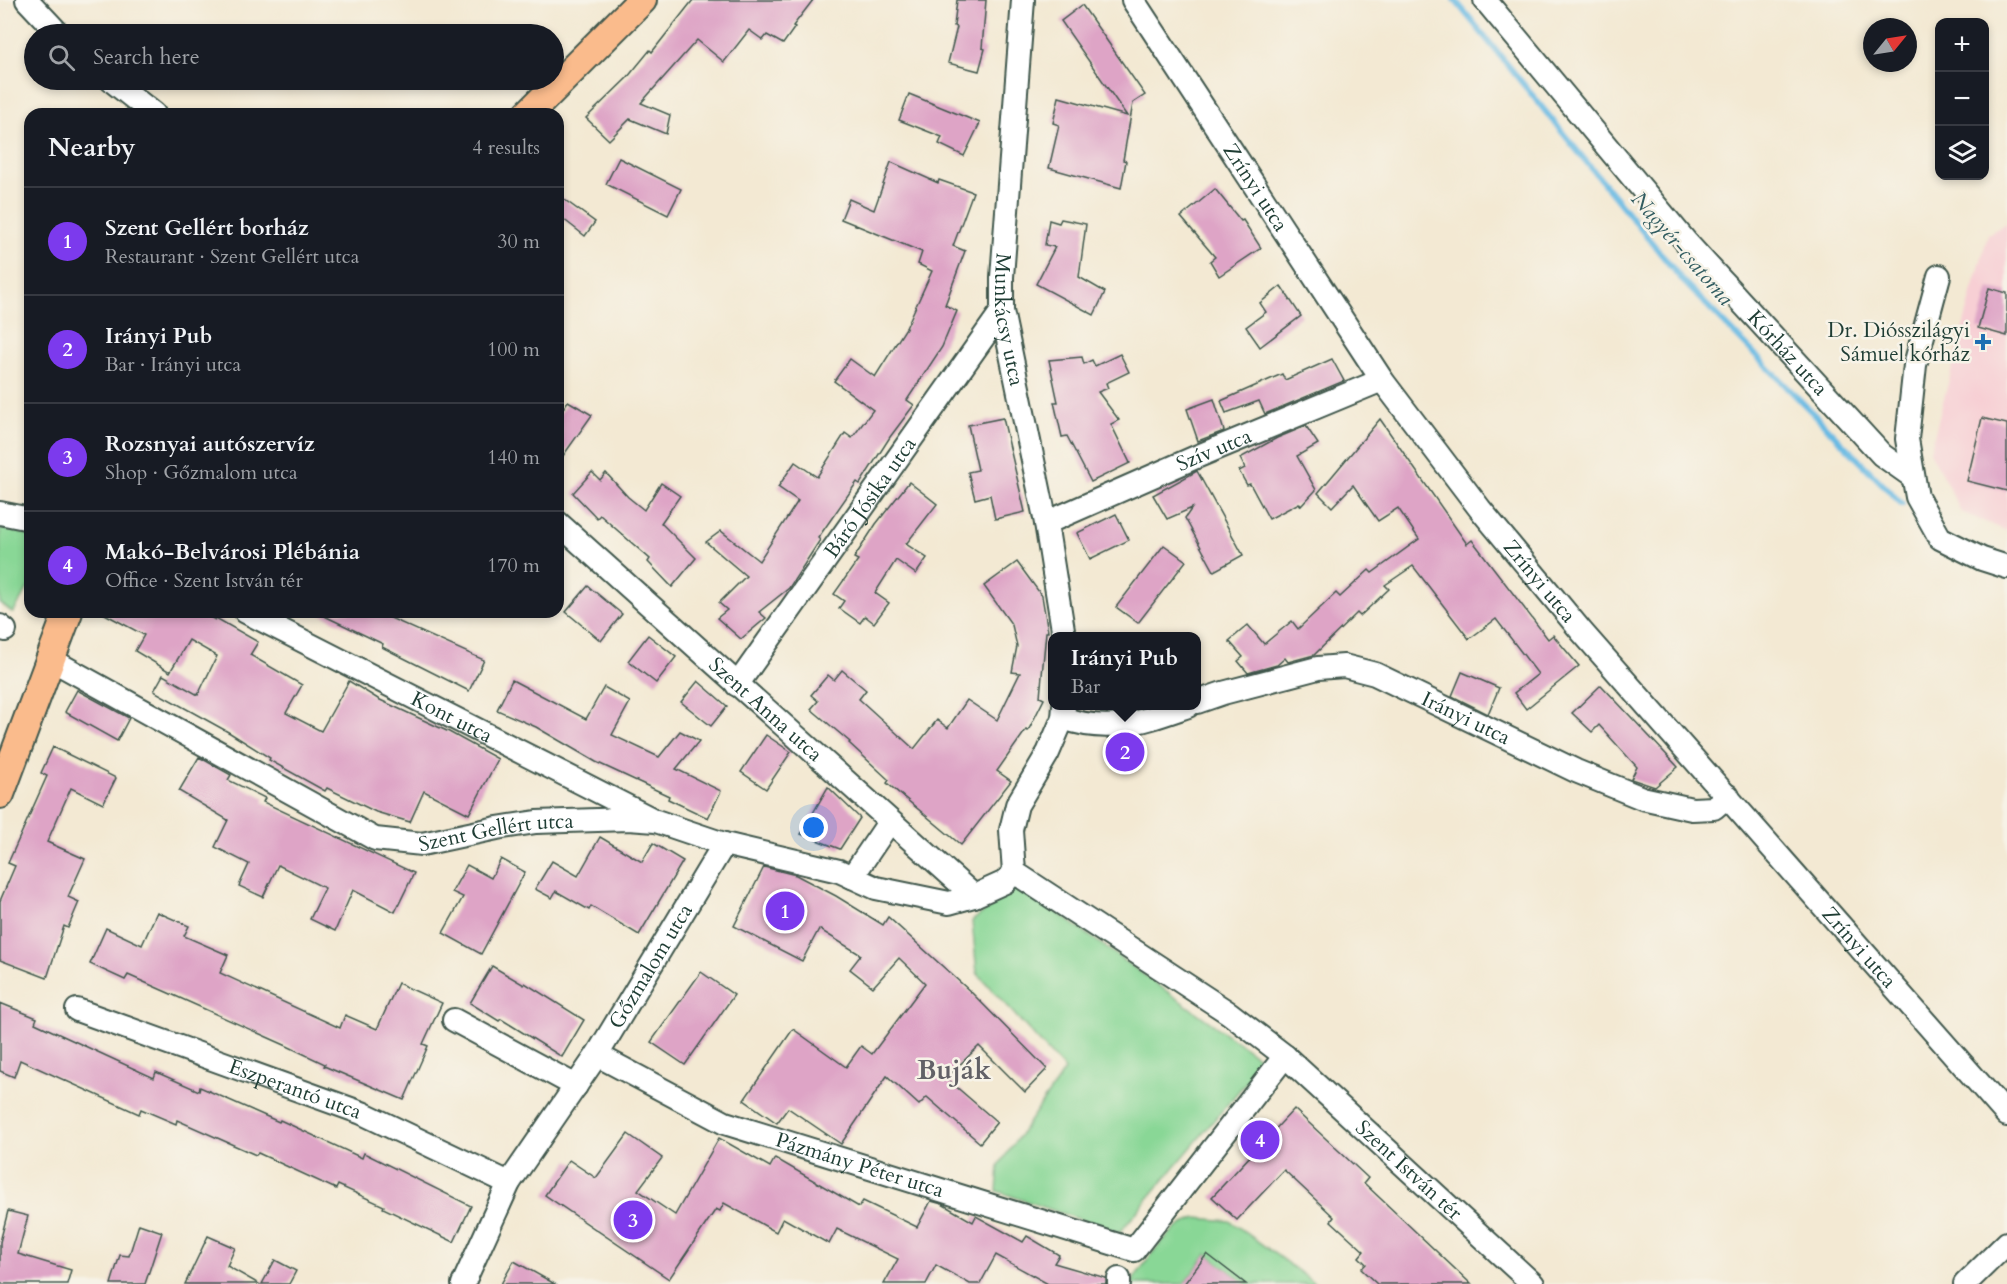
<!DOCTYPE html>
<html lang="en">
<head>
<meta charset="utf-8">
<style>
  :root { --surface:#171b24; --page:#20242c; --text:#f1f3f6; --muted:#9ea1a6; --line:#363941; --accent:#7c3aed }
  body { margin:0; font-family:Cardo,serif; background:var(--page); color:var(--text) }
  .controls { position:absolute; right:18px; top:18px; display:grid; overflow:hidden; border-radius:12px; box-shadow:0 3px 9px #0003 }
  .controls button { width:54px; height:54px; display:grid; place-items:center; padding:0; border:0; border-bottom:2px solid var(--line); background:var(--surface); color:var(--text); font:30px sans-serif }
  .compass { position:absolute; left:1863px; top:18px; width:54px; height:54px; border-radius:50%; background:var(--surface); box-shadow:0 3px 9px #0003; rotate:60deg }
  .you { position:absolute; left:814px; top:828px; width:21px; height:21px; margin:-15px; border:4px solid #fff; border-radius:50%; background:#1a73e8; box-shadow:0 0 0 9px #1a73e833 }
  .badge { display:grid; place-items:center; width:39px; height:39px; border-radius:50%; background:var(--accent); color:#fff; font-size:20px; font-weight:700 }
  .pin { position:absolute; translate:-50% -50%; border:3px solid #fff; box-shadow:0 2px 6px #0006 }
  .popup { position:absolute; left:1048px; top:632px; width:153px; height:78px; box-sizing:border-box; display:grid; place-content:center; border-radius:12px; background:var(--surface); filter:drop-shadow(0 2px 4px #0005); font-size:20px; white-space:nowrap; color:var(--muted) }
  .popup b { font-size:22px; color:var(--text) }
  .popup::after { content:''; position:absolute; left:50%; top:100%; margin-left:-12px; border:12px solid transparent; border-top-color:var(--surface) }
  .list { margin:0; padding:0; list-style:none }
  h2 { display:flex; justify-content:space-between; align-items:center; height:78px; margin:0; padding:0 24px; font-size:26px }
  h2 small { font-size:20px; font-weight:400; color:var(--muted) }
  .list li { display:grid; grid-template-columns:39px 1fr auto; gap:18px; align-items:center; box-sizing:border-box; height:108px; padding:0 24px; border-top:2px solid var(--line) }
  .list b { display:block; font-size:22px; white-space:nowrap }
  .list p { margin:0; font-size:20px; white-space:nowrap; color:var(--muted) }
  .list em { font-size:20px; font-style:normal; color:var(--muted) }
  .icon { flex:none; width:33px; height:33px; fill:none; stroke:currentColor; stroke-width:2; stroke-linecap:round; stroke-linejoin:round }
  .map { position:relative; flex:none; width:2007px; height:1284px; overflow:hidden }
  .search { position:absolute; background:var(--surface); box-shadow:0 3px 9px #0003; left:24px; top:24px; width:540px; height:66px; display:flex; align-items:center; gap:15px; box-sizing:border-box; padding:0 21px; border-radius:33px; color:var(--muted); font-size:22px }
  .panel { position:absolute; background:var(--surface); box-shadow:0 3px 9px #0003; left:24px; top:108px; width:540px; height:510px; border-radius:18px }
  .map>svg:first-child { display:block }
  .built { fill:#f7cfd4 }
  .green { fill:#89d796; stroke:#548a65; stroke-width:1.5 }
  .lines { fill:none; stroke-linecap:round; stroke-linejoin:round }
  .stream { stroke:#68bae3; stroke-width:6 }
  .building { fill:#dea4c6 }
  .minor-casing { stroke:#3f574c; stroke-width:26 }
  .major-casing { stroke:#3f574c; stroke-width:32 }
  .minor { stroke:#fff; stroke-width:22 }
  .major { stroke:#fabb8c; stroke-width:28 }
  .poi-dot { fill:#1f6fb2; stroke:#f7f3e8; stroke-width:2 }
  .labels { text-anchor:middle; stroke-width:5; stroke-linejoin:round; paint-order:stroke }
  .street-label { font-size:21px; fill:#1f3d34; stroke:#f7f3e8 }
  .poi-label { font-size:21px; fill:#1f3d34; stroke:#f7f3e8; text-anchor:end }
  .water-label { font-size:22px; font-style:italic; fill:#315c60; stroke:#f7f3e8 }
  .district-label { font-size:27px; font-weight:bold; fill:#626167; stroke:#f7f3e8 }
</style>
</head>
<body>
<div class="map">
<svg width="2007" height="1284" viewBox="0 0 2007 1284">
  <rect width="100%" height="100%" fill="#f7f3e8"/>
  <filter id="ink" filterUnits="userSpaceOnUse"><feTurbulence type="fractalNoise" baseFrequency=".0167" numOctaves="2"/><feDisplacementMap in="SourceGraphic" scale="12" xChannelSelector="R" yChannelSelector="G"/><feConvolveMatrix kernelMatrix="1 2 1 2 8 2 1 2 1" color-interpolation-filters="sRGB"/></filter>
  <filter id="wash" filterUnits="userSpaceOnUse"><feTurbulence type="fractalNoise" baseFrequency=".008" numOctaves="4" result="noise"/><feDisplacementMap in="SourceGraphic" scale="24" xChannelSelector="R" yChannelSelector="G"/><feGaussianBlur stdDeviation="1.35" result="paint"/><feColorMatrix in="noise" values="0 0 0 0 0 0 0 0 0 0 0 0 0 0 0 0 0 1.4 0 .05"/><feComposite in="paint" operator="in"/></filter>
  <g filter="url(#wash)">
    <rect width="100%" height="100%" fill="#f3e9d3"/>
    <path class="built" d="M2007 223V531L1961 512 1930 451 1988 234Z"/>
    <g class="green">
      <path d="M0 528 30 535V585L13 613 0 603Z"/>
      <path d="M1019 885 1264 1061 1119 1233 997 1191 999 1165 1065 1070 977 973 972 921Z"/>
      <path d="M1196 1218 1230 1221 1316 1284H1246L1207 1254 1184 1284H1132L1135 1277C1154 1252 1166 1229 1196 1218Z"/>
    </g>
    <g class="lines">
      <path class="stream" d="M1455 0 1683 281 1902 504"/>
    </g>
    <g id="blocks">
      <g class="building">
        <path d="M693 0H813L793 26 795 27 783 44 767 35 763 40 749 30 724 62 697 40 641 103 670 115 666 134 630 119 609 140 586 118 627 78 650 50 652 52Z"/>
        <path d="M957 0H986L982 48 985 49 979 71 948 63 957 27 954 26Z"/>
        <path d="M1082 5 1145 95 1133 103 1123 160 1126 161 1121 188 1049 168 1059 125 1053 123 1059 97 1127 116 1061 21Z"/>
        <path d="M909 94 980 123 964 156 939 144 942 137 899 120Z"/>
        <path d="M619 158 681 189 668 215 606 184Z"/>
        <path d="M891 162 938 183 939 180 973 192 953 246 965 251 945 305 957 311 942 347 907 400 914 405 890 437 860 484 857 482 818 538 820 540 789 588 759 612 766 618 741 639 717 618 727 610 719 603 746 576 706 542 721 531 759 561 798 501 778 487 795 462 817 477 845 433 852 438 873 410 834 381 850 359 875 377 906 328 932 271 918 264 922 252 841 219 849 199 874 210Z"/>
        <path d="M1215 189 1241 221 1243 220 1261 248 1219 276 1210 261 1215 257 1181 217Z"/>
        <path d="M558 195 595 222 585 236 558 215Z"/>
        <path d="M1061 219 1086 224 1079 277 1105 292 1094 315 1036 284 1055 247 1045 245 1049 220 1059 223Z"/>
        <path d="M1281 286 1301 316 1260 347 1246 327 1266 312 1260 303Z"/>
        <path d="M1989 288 2007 293V336L1978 328Z"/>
        <path d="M1120 354 1129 372 1106 383 1108 388 1098 392 1119 420 1111 424 1130 463 1091 482 1067 436 1062 437 1054 402H1058L1049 360 1082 357 1084 364 1092 360 1095 366Z"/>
        <path d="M1332 359 1344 381 1265 414 1259 401 1226 413 1221 401 1282 374 1285 380Z"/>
        <path d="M1214 399 1224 431 1198 441 1187 409Z"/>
        <path d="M568 401 592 415 558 463V416Z"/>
        <path d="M1003 418 1025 512 995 519 990 495 975 499 968 472 978 470 968 425Z"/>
        <path d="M1982 418 2007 424V491L1967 481Z"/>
        <path d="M1380 419 1467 544 1472 540 1548 639 1553 635 1579 666 1526 709 1514 693 1538 674 1496 619 1469 639 1413 566 1385 585 1389 589 1360 616 1357 613 1314 655 1288 662 1285 658 1277 665 1248 673 1238 661 1243 657 1229 641 1248 625 1264 644 1292 621 1298 629 1336 593 1340 597 1369 570 1372 573 1419 539 1398 508 1378 521 1353 485 1332 507 1318 493Z"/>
        <path d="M1306 426 1318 444 1297 456 1316 490 1301 506 1299 503 1269 519 1250 484 1247 485 1239 471 1245 468 1240 458 1277 438Z"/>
        <path d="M1197 471 1243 555 1214 571 1185 518 1192 508 1167 519 1153 495Z"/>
        <path d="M592 472 600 480 606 473 628 497 644 510 661 483 680 496 661 523 696 558 672 587 648 562 650 559 600 515 597 518 573 493Z"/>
        <path d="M909 482 937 504 906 544 927 558 916 574 896 560 875 593 889 603 874 623 865 616 860 623 839 608 844 601 834 594 858 560 854 558 876 524Z"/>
        <path d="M1116 514 1129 540 1090 559 1077 533Z"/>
        <path d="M1164 545 1186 561 1138 623 1116 607Z"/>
        <path d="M1017 562 1042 596 1048 632H1046L1040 697 1044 699 1028 731 1026 730 997 771 1011 781 961 845 887 783 889 780 849 743 850 742 811 709 818 701 811 695 828 675 834 680 842 670 866 690 859 699 914 749 937 720 948 728 967 700 997 720 1020 673 1012 672 1017 646 1012 625 984 586Z"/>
        <path d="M588 586 622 614 601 641 566 612Z"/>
        <path d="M101 612H200L215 620 216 618 258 642 250 655 302 685 286 713 321 731 349 681 378 699 449 732 498 759 469 814 424 791 410 822 376 812 327 788 325 791 269 760 270 758 230 733 154 691 163 675 198 695 217 656 189 640 170 672 135 651 144 635Z"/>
        <path d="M316 612H391L388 617 484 660 469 691 382 647 383 644Z"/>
        <path d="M648 635 676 657 656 683 628 661Z"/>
        <path d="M1462 672 1499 688 1488 714 1452 696Z"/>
        <path d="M512 680 586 719 604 687 630 702 612 735 659 757 680 731 699 741 676 769 721 791 708 818 668 799 669 796 596 762 536 727 497 710Z"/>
        <path d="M698 681 727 706 711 726 681 702Z"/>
        <path d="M1601 685 1678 767 1655 787 1631 779 1637 767 1599 725 1592 732 1572 713Z"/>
        <path d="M77 690 129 718 117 741 65 712Z"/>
        <path d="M766 735 791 752 766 789 741 772Z"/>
        <path d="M53 747 116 778 103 804 71 788 47 842 85 859 68 897 79 902 68 928 64 926 47 978 0 960V901L15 866 8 863 47 776 41 773Z"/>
        <path d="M199 757 231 775 228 780 265 798 263 802 414 873 395 912 353 890 335 931 310 919 325 888 278 865 263 897 239 886 249 864 215 847 228 820 179 791Z"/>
        <path d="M828 787 860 818 840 849 801 834Z"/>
        <path d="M600 837 642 862 653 843 683 861 639 935 591 906 589 910 556 891 552 898 535 889 552 861 578 876Z"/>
        <path d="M501 859 525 872 481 954 443 933 463 897 452 892 467 865 491 878Z"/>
        <path d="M764 867 796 875 836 896 883 925 888 917 972 993 1047 1069 1025 1092 979 1046 946 1078 997 1122 980 1143 927 1097 919 1105 887 1076 841 1144 788 1108 777 1123 744 1100 793 1029 846 1067 861 1046 872 1054 925 983 899 958 873 987 850 969 861 955 819 929 802 961 734 926Z"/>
        <path d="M157 912 189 926 184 936 228 955 220 973 340 1028 345 1015 377 1029 398 983 442 1003 423 1044 428 1046 404 1100 324 1066 325 1064 287 1046 171 994 128 975 125 980 90 964 106 928 142 945Z"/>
        <path d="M492 966 524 985 525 983 584 1020 562 1057 501 1019 499 1021 470 1003Z"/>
        <path d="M701 972 734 995 685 1065 651 1042Z"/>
        <path d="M0 1003 37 1018 35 1023 154 1078 156 1072 199 1091 200 1087 279 1122 280 1120 362 1158 364 1153 471 1206 454 1242 383 1208 384 1206 338 1185 336 1189 258 1153 256 1155 177 1120 176 1124 141 1109 139 1114 20 1060 14 1077 0 1071Z"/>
        <path d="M1294 1109 1368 1178 1364 1183 1471 1284H1377L1361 1269 1366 1264 1359 1257 1364 1251 1331 1221 1334 1217 1284 1170 1237 1220 1212 1197Z"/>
        <path d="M628 1134 662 1158 638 1190 675 1215 719 1138 770 1167 775 1158 859 1207 863 1201 917 1227 931 1201 942 1204 973 1222 976 1216 1023 1242 1027 1236 1059 1255 1054 1263 1106 1278V1284H1048L996 1255 980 1284H970L936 1265 926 1284H884L898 1259 837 1229 829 1244 783 1218 776 1232 724 1203 720 1211 716 1209 669 1279 545 1195 569 1160 596 1178Z"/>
        <path d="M8 1211 28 1216 18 1254 71 1270 67 1284H0V1242Z"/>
        <path d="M139 1224 162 1232 145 1284H111L120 1255 129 1256Z"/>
        <path d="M208 1236 235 1248 227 1266 259 1284H185Z"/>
        <path d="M1207 1254 1246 1284H1184Z"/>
        <path d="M275 1260 296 1271 289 1284H262Z"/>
        <path d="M514 1261 555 1284H501Z"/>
      </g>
    </g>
  </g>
  <g filter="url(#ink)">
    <use href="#blocks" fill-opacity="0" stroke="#3f574c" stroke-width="1.5"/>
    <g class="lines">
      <defs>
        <g id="minor">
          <path d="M27 0 59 34"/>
          <path id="s1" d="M1023 0 1002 277V311L1046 523 1064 636"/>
          <path id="s2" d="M1133 0 1382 380 1480 509 1582 632 2007 1115"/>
          <path id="s3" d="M1485 0 1687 243 1882 455 1913 477"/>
          <path d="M111 80 154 114"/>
          <path d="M1939 276 1915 365 1907 439 1917 497 1940 538 1982 559 2007 567"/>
          <path d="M0 513 30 519"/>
          <path id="s4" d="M558 523 974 896"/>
          <path id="s5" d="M1046 523 1196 457 1382 380"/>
          <path id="s6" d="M246 612 650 818"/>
          <path d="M0 626 5 630"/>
          <path id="s7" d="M50 659 375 839 422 844 497 828 536 822 628 819 656 821 724 844 839 871 876 888 949 903 974 896 1005 882 1014 872 1011 830 1017 805 1048 753 1063 718 1064 706"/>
          <path id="s8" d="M737 685 1002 311"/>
          <path id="s9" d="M1197 702 1223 693 1318 668 1344 666 1375 674 1576 771 1642 798 1692 809 1714 808 1728 796"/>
          <path d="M1063 718C1110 735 1144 721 1188 706"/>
          <path id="s10" d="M1014 872 1229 1013 1285 1056 1533 1284"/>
          <path d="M852 877 890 821"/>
          <path id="s11" d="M77 1010 362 1113 509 1183"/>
          <path d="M454 1020 576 1086"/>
          <path id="s12" d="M597 1055 725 1123 1134 1250 1285 1056"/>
          <path id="s13" d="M463 1284 509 1183 597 1055 724 844"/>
          <path d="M1119 1284V1279"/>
          <path d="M1965 1284 2007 1243"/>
        </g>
        <g id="major">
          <path d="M528 114 642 0"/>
          <path d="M0 794 68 612"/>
        </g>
      </defs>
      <use href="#minor" class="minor-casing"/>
      <use href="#major" class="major-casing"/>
      <use href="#minor" class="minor"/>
      <use href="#major" class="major"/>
    </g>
  </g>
  <path class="poi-dot" d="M1980 333h6v6h6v6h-6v6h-6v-6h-6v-6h6z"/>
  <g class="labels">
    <g class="street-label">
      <text dy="7" stroke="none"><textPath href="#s2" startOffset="224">Zrínyi utca</textPath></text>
      <text dy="7" stroke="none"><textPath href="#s1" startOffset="321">Munkácsy utca</textPath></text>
      <text dy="7" stroke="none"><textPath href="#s3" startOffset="465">Kórház utca</textPath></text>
      <text dy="7" stroke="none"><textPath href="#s5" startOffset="183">Szív utca</textPath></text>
      <text dy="7" stroke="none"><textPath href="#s8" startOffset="230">Báró Jósika utca</textPath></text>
      <text dy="7" stroke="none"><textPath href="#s2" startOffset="710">Zrínyi utca</textPath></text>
      <text dy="7" stroke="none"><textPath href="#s4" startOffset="279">Szent Anna utca</textPath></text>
      <text dy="7" stroke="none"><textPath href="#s6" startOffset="231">Kont utca</textPath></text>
      <text dy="7" stroke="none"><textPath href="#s9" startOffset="285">Irányi utca</textPath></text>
      <text dy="7" stroke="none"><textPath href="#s7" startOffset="494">Szent Gellért utca</textPath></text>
      <text dy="7" stroke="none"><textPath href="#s2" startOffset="1196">Zrínyi utca</textPath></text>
      <text dy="7" stroke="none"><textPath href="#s13" startOffset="370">Gőzmalom utca</textPath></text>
      <text dy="7" stroke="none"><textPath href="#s11" startOffset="232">Eszperantó utca</textPath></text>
      <text dy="7" stroke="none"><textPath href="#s12" startOffset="286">Pázmány Péter utca</textPath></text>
      <text dy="7" stroke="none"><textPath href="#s10" startOffset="496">Szent István tér</textPath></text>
    </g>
    <g class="poi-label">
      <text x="1970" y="337">Dr. Diósszilágyi<tspan x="1970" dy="24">Sámuel kórház</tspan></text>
    </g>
    <g class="water-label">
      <text transform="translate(1683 248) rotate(49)" y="8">Nagyér-csatorna</text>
    </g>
    <g class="district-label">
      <text x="954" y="1079">Buják</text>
    </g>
  </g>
</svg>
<div class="controls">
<button>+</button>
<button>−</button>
<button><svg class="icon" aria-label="layers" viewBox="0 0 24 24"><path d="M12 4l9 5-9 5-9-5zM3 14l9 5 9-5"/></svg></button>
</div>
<svg class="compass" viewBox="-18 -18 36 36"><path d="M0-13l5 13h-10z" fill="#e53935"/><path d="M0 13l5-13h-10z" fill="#9ea1a6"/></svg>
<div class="you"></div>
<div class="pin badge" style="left:785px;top:911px">1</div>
<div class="pin badge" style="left:1125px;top:752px">2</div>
<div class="popup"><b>Irányi Pub</b>Bar</div>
<div class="pin badge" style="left:633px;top:1220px">3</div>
<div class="pin badge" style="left:1260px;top:1140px">4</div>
<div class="search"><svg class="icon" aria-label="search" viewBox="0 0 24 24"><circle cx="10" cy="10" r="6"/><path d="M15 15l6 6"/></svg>Search here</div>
<section class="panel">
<h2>Nearby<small>4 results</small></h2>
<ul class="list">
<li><span class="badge">1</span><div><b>Szent Gellért borház</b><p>Restaurant · Szent Gellért utca</p></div><em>30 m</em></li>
<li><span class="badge">2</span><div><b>Irányi Pub</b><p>Bar · Irányi utca</p></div><em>100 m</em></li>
<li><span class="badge">3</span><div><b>Rozsnyai autószervíz</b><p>Shop · Gőzmalom utca</p></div><em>140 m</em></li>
<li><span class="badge">4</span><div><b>Makó-Belvárosi Plébánia</b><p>Office · Szent István tér</p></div><em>170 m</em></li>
</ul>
</section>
</div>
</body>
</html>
